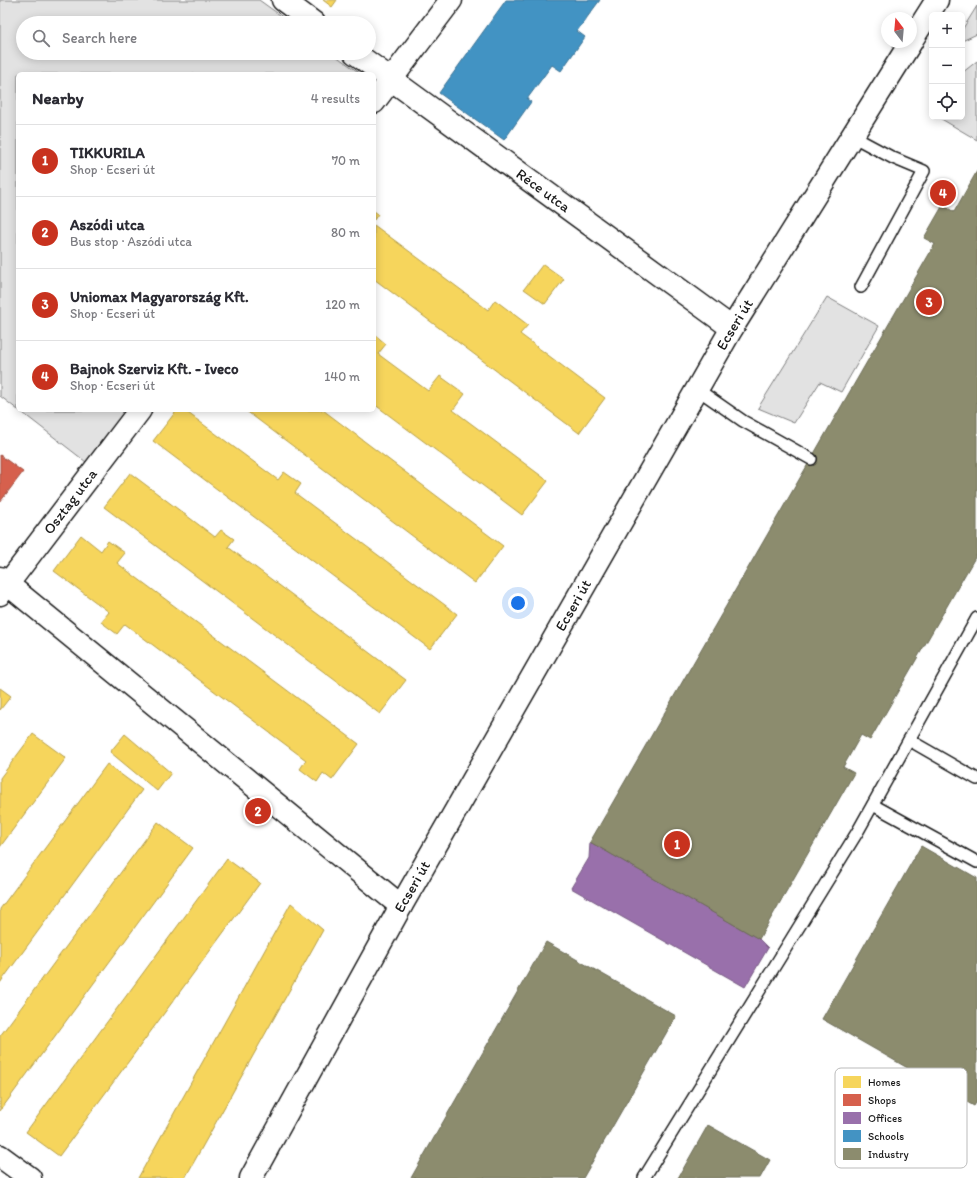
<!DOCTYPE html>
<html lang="en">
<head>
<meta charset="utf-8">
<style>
  :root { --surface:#fff; --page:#f7f7f7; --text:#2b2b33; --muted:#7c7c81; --line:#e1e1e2; --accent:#c8321e }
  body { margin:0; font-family:Itim,sans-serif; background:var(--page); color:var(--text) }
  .controls { position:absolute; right:12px; top:12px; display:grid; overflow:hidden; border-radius:6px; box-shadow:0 2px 10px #0003 }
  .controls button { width:36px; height:36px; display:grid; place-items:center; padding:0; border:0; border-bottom:1px solid var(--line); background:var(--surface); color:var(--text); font:20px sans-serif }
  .compass { position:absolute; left:881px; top:12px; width:36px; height:36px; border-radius:50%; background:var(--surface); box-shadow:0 2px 10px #0003; rotate:344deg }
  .you { position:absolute; left:518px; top:603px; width:14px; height:14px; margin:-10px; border:3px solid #fff; border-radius:50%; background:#1a73e8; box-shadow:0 0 0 6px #1a73e833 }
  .badge { display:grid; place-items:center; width:26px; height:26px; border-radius:50%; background:var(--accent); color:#fff; font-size:13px; font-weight:700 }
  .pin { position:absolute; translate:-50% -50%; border:2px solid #fff; box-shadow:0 1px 4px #0006 }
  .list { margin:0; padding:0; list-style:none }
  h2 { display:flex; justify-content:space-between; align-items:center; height:52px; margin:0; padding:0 16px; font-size:17px }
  h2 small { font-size:13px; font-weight:400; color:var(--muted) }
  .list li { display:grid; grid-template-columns:26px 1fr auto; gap:12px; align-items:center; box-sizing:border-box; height:72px; padding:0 16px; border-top:1px solid var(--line) }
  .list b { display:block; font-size:15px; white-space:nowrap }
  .list p { margin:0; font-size:13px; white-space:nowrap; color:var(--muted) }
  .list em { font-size:13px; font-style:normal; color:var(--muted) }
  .icon { flex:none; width:22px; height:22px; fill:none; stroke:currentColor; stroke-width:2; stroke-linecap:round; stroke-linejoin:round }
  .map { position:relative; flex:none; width:977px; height:1178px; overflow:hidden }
  .search { position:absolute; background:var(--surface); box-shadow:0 2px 10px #0003; left:16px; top:16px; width:360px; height:44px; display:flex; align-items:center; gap:10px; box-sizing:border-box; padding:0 14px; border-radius:22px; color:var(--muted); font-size:15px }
  .panel { position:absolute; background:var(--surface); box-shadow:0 2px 10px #0003; left:16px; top:72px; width:360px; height:340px; border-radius:6px }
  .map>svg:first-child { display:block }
  .green { fill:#e2e2e2; stroke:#7f7f7f }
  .homes { fill:#f6d55c; stroke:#b59e49 }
  .shops { fill:#d6604d; stroke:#9e4c3e }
  .offices { fill:#9970ab; stroke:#745780 }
  .schools { fill:#4393c3; stroke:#376f91 }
  .industry { fill:#8c8c6e; stroke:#6a6a55 }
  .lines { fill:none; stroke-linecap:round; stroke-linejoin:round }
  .service-casing { stroke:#1c1c1c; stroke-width:14 }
  .minor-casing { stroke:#1c1c1c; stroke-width:25 }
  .service { stroke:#fff; stroke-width:11 }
  .minor { stroke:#fff; stroke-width:22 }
  .labels { text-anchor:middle; stroke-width:4; stroke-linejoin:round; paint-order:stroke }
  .street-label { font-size:15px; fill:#1c1c1c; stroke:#fff }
  .key { fill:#fff; stroke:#bbb; stroke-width:1 }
  .key-label { font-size:11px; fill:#1c1c1c }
</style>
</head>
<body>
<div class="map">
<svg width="977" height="1178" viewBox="0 0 977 1178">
  <rect width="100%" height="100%" fill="#fff"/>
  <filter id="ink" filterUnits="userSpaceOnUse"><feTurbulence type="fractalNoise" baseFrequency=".025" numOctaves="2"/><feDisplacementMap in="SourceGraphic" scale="8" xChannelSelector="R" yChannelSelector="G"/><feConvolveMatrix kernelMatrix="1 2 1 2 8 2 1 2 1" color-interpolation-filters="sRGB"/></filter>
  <g filter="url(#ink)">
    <g class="green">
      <path d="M0 0H259L291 23H23V53H332L361 74H18V410L0 396Z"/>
      <path d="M977 6V34L962 41V30Z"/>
      <path d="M977 61V140L938 117H962V73Z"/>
      <path d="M827 297 879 326 841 392 820 382 794 423 758 408Z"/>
      <path d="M19 410H126L86 462Z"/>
    </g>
    <g class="homes">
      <path d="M323 0H337L332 7Z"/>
      <path d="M374 211 378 214 374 220Z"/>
      <path d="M374 225 488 310 495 300 528 325 520 334 605 398 579 433 374 279Z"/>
      <path d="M543 264 564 279 545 304 524 289Z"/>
      <path d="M374 334 386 344 378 354 428 391 440 376 465 394 453 410 548 481 522 515 374 404Z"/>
      <path d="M177 410H184L278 480 284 472 301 484 295 493 457 614 430 649 153 441Z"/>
      <path d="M245 410H323L503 546 475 583Z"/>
      <path d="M130 473 215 537 221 530 234 539 228 547 406 680 380 714 104 507Z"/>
      <path d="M81 535 101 551 108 541 125 553 117 563 359 744 332 780 323 773 317 782 300 769 306 760 125 624 117 634 101 622 109 612 54 571Z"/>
      <path d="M0 688 11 696 0 710Z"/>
      <path d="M33 734 66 758 0 847V778Z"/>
      <path d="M125 734 171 773 157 791 110 752Z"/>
      <path d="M107 764 142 790 0 983V909Z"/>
      <path d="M158 822 193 848 0 1111V1036Z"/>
      <path d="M227 859 260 883 59 1156 26 1132Z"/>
      <path d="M291 903 323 930 185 1178H138Z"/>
    </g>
    <g class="shops">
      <path d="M977 172V266L938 244Z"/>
      <path d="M0 455 23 472 0 502Z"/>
    </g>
    <path class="offices" d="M590 842 759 939 768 948 745 987 571 888 589 858Z"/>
    <path class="schools" d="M506 0H600L577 31 585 37 561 71 552 65 527 99 531 102 504 140 439 93Z"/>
    <g class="industry">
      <path d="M977 171V554L870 740 861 735 843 767 854 773 759 939 590 842 935 244 924 238 943 205 954 212Z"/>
      <path d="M921 846 977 878V1101L974 1106 822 1019Z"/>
      <path d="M546 942 676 1016 583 1178H411Z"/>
      <path d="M708 1125 770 1160 760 1178H678Z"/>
    </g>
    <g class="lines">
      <defs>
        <g id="service">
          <path d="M852 136 893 158 924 171 861 287"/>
          <path d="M697 389 743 421 811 459"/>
          <path d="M909 740 977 779"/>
          <path d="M873 805 977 862"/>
          <path d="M644 1178 858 831 977 618"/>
        </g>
        <g id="minor">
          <path d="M283 0 314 23"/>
          <path d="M911 41 937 0"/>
          <path id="s1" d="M355 53 732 328"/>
          <path d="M374 102 451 0"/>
          <path d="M0 578 401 906"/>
          <path id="s2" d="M0 594 140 410"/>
          <path d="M0 1156 30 1178"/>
          <path id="s3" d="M251 1178 401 906 732 328 911 42"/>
        </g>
      </defs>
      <use href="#service" class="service-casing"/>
      <use href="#minor" class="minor-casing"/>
      <use href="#service" class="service"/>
      <use href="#minor" class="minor"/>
    </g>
  </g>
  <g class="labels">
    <g class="street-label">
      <text dy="5" stroke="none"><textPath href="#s1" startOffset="233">Réce utca</textPath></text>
      <text dy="5" stroke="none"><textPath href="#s3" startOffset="981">Ecseri út</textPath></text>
      <text dy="5" stroke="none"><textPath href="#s2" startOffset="116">Osztag utca</textPath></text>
      <text dy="5" stroke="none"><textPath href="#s3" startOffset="657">Ecseri út</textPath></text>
      <text dy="5" stroke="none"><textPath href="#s3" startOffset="333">Ecseri út</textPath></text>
    </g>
  </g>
  <rect x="835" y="1068" width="132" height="100" rx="6" class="key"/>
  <rect x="843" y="1076" width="18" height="12" fill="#f6d55c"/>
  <rect x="843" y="1094" width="18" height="12" fill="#d6604d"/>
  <rect x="843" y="1112" width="18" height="12" fill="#9970ab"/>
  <rect x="843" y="1130" width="18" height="12" fill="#4393c3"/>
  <rect x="843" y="1148" width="18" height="12" fill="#8c8c6e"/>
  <g class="key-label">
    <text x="868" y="1086">Homes</text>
    <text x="868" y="1104">Shops</text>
    <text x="868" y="1122">Offices</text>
    <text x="868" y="1140">Schools</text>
    <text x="868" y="1158">Industry</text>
  </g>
</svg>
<div class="controls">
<button>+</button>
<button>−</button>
<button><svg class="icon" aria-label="locate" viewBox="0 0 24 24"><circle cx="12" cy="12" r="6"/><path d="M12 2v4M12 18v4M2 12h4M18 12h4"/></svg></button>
</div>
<svg class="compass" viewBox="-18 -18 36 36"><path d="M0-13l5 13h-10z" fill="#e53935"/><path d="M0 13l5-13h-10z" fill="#7c7c81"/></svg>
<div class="you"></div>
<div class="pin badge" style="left:677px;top:844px">1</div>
<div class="pin badge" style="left:258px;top:811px">2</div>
<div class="pin badge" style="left:929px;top:302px">3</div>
<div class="pin badge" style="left:943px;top:193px">4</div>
<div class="search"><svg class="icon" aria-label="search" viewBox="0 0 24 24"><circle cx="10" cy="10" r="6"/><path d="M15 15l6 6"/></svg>Search here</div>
<section class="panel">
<h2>Nearby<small>4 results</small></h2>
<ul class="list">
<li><span class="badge">1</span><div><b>TIKKURILA</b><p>Shop · Ecseri út</p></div><em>70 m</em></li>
<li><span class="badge">2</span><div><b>Aszódi utca</b><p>Bus stop · Aszódi utca</p></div><em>80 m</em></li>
<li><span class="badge">3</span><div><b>Uniomax Magyarország Kft.</b><p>Shop · Ecseri út</p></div><em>120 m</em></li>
<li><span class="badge">4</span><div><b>Bajnok Szerviz Kft. - Iveco</b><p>Shop · Ecseri út</p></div><em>140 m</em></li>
</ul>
</section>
</div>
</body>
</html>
